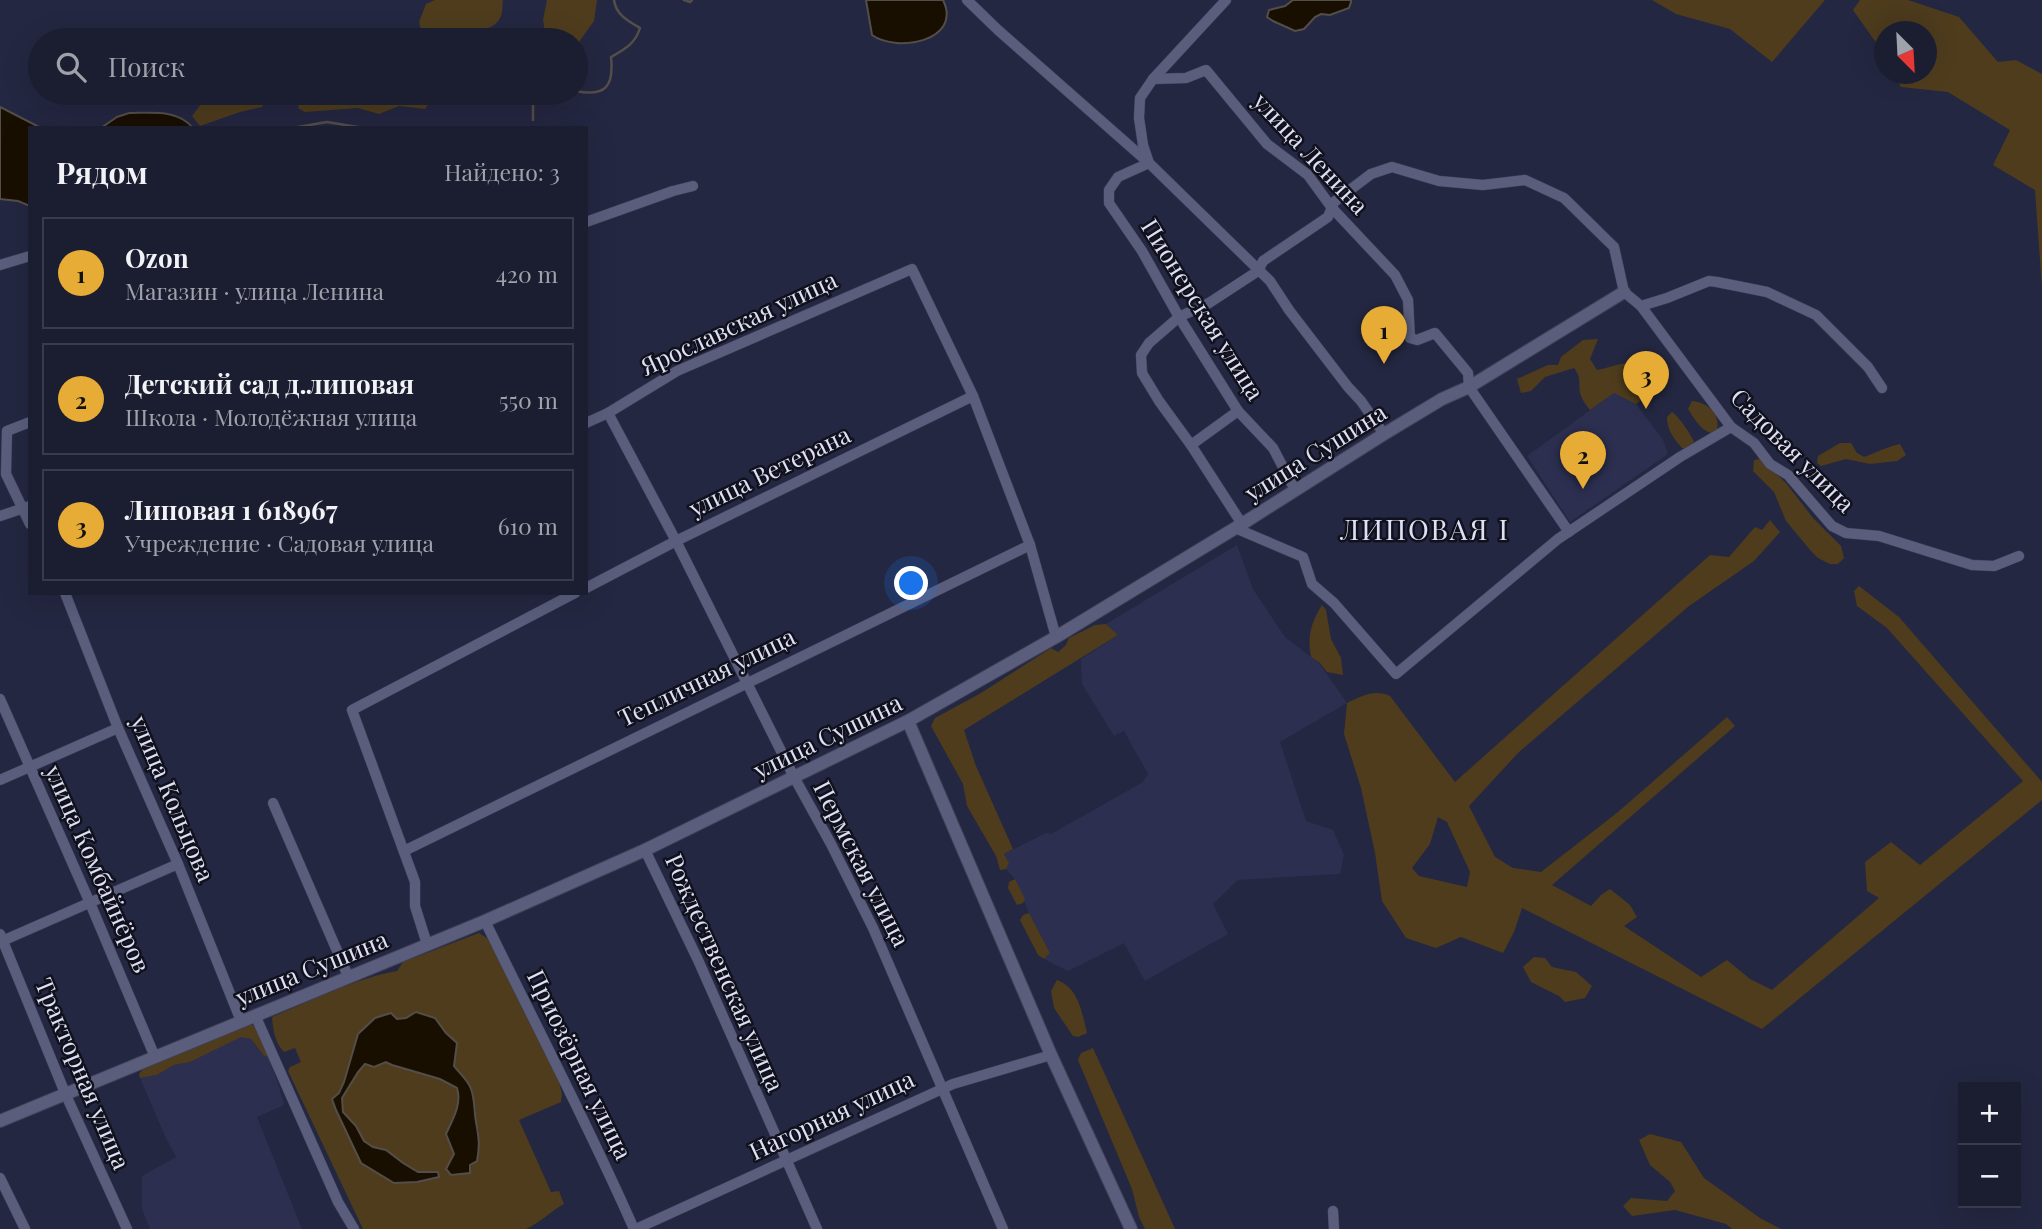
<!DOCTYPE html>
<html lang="ru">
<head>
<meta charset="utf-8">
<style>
  :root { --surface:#1b1d31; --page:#282a3d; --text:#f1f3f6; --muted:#a0a2ab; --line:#393b4d; --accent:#e6ac36 }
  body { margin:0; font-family:"Playfair Display",serif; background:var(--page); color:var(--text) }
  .controls { position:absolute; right:21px; bottom:21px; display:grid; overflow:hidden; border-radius:0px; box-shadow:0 7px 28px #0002 }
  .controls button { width:63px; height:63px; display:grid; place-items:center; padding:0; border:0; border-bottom:2px solid var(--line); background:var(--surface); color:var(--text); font:35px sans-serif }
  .compass { position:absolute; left:1874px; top:21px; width:63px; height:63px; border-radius:50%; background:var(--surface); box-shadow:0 7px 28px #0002; rotate:156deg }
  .you { position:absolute; left:912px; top:584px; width:24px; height:24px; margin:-18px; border:5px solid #fff; border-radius:50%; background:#1a73e8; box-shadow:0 0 0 10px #1a73e833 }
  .badge { display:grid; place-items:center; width:46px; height:46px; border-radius:50%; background:var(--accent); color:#111; font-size:23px; font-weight:700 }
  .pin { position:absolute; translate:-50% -58px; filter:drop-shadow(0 2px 4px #0008) }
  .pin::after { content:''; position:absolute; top:37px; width:24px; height:21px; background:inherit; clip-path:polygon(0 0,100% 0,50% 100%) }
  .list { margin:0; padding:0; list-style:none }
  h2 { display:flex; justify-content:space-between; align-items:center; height:91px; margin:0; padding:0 28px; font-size:30px }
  h2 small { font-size:23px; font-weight:400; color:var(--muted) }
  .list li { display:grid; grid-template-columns:46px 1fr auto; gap:21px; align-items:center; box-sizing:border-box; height:112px; margin:0 14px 14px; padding:0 14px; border:2px solid var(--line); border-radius:0px }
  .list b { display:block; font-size:26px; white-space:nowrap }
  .list p { margin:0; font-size:23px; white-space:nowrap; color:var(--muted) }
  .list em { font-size:23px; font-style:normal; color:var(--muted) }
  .icon { flex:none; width:38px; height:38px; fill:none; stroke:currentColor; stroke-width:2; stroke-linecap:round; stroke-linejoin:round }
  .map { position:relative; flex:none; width:2042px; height:1229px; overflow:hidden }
  .search { position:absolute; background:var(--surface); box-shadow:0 7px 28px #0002; left:28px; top:28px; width:560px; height:77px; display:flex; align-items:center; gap:18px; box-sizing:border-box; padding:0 24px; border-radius:38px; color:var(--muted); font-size:26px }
  .panel { position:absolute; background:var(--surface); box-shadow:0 7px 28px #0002; left:28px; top:126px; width:560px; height:469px; border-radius:0px }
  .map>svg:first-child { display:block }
  .built { fill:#2c2f50 }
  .green { fill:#4e3c1d; fill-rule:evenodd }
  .water { fill:#190f01; stroke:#544e4a; stroke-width:2 }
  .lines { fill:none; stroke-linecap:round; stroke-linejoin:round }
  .stream { stroke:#544e4a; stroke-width:2.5 }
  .minor-casing { stroke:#404158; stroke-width:11 }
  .tertiary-casing { stroke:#404158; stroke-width:14 }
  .minor { stroke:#5a5e7c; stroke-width:10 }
  .tertiary { stroke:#5a5e7c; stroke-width:12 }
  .labels { text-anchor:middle; stroke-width:5; stroke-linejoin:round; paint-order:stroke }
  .street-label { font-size:24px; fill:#dee1f3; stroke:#10111d }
  .quarter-label { font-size:28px; letter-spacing:2px; fill:#dee1f3; stroke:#10111d }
</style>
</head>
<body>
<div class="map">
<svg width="2042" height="1229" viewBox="0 0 2042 1229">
  <rect width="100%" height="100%" fill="#242741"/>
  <g class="built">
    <path d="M1614 393 1636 404 1663 440 1668 454 1570 522 1527 456Z"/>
    <path d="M1237 545 1253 589 1285 637 1319 663 1347 703 1280 742 1306 821 1333 830 1344 855 1340 874 1238 880 1213 904 1228 934 1145 981 1124 943 1068 971 1044 959 1050 953 1029 913 1015 879 1006 869 1009 863 1004 854 1046 833 1051 834 1143 782 1148 774 1124 731 1114 736 1082 684 1081 659 1118 635 1106 624Z"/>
    <path d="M241 1036 251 1039 264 1056 268 1057 279 1086 284 1105 257 1117 302 1229H150L142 1209V1176L176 1157 165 1136 140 1078 157 1075 174 1065 190 1062Z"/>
  </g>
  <g class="green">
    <path d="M435 0H503C502 5 503 14 500 18 492 34 468 28 458 40H424L419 22 426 4Z"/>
    <path d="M547 0H597L594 21 576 46V40H546L543 20Z"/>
    <path d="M1652 0H1825L1772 62 1730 29 1676 14Z"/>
    <path d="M1860 0H1908L1959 17 1998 62 2016 60 2042 74V288L2035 190 1993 165 2010 130 1948 92 1901 87 1894 74H1926V32H1884V54L1853 10Z"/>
    <path d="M242 93H269L262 107 240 112 200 126 192 116 201 104 228 102Z"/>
    <path d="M307 93H357L363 98 366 93H436L425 109 399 106 379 114 358 108 305 112 298 108 300 100Z"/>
    <path d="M1598 339 1590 359 1597 370C1608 368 1622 362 1632 363L1645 388 1647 396 1636 404 1614 393 1590 410C1586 405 1582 400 1580 393 1578 381 1582 379 1574 368L1545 377 1531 391 1521 393 1517 379 1548 365H1558L1561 357 1583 340Z"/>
    <path d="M1692 401C1707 402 1721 414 1717 430L1711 433C1699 429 1695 419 1688 409Z"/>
    <path d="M1672 412C1679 417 1690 433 1694 442L1686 449 1682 448C1674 439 1667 430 1667 417Z"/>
    <path d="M1840 443H1851L1857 453 1864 457C1875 453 1889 446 1900 444L1906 455 1897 461 1870 464 1846 459 1821 466 1817 463 1818 456Z"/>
    <path d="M1760 459 1786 483 1813 518 1841 546 1844 558 1838 564H1830L1818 558 1811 551 1786 521 1774 492 1753 471 1754 460Z"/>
    <path d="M1770 520 1780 532 1754 561 1689 606 1519 752 1469 806 1495 857 1513 868 1541 872 1618 812 1727 717 1735 726 1552 885 1591 906 1601 895 1610 889 1630 905 1637 917 1624 926 1701 977 1727 960 1750 979 1772 990 1879 898 1867 891 1865 862 1891 842 1920 865 2023 781 1887 628 1857 606 1854 591 1859 586 1899 617 2042 782V800L1762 1029 1522 908 1514 932 1503 953 1461 937 1436 948 1406 938 1382 901 1375 853 1361 788 1344 734 1347 703C1362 696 1375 689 1390 696L1455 782 1710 555 1729 557 1755 527 1762 530ZM1438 817 1447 822 1470 872 1467 887 1419 876 1412 868 1430 844Z"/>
    <path d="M1322 605 1326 610 1331 639 1341 658 1343 675 1327 672 1320 663 1311 657C1307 636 1311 623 1322 605Z"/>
    <path d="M1106 624 1118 635 964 730 976 766 1013 849 1004 854 1009 863 1006 869 1000 870 996 856 967 806 963 784 931 726 935 718 981 693 1051 648 1058 652 1066 645 1069 638 1095 625Z"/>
    <path d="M1015 879 1025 899 1023 903 1017 905 1008 888 1009 882Z"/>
    <path d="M1029 913 1050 953 1044 959 1038 955 1020 920 1023 915Z"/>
    <path d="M479 933 491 941 523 1010 541 1038 559 1082 562 1094 561 1102 519 1120 551 1192 559 1191 564 1204C550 1212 541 1222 526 1229H363L288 1071 290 1067 301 1062 295 1048 284 1052C275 1043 273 1030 272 1017 310 1001 356 978 397 971L403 962ZM391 1013 397 1019 435 1018 446 1033 457 1043 454 1066 471 1087 476 1110V1124L479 1131 470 1172 454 1154 446 1134C453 1119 462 1104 457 1088L440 1079 392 1065 386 1062 374 1067 365 1064 358 1072 342 1098 343 1112 356 1126 363 1141 373 1147 386 1150 403 1163 418 1172H438L435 1179 394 1183 361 1162 336 1110 332 1099 339 1093 344 1082 358 1034 375 1018Z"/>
    <path d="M1534 957 1545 958 1552 967 1576 972 1592 986 1585 998 1565 1002 1559 996 1531 982 1523 967Z"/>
    <path d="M1057 980C1079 988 1082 1013 1087 1033L1078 1037 1073 1036 1054 1008 1051 991Z"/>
    <path d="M248 1025H253L258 1032 268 1057 264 1056 251 1039 241 1037 190 1062 174 1065 157 1075 140 1078 139 1074 143 1069 181 1051Z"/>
    <path d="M1093 1048 1175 1229H1145L1139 1217 1132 1189 1078 1060 1081 1053Z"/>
    <path d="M1650 1134 1681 1142 1704 1178 1760 1218 1781 1229H1732L1726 1224 1675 1210 1632 1216 1623 1206 1631 1198 1667 1201 1675 1191 1670 1182 1650 1165 1639 1140Z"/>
  </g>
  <g class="water">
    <path d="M866 0H943C963 41 897 53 872 35Z"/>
    <path d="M1293 0H1351V2L1349 8 1330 15 1321 14 1315 17 1304 29 1295 31 1273 21 1267 17 1269 10 1285 6Z"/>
    <path d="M0 107 41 128H30V206L18 201 0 199Z"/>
    <path d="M129 113C152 113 178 109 193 128H101L117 117Z"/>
    <path d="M416 1012 435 1018 446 1033 457 1043 454 1066C459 1073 468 1080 471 1089 475 1099 474 1111 476 1122 479 1138 480 1145 477 1161L470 1165V1173L451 1175 446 1169 454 1154 446 1134C453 1119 462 1104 457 1088L440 1079 392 1065 386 1062 374 1067 365 1064 358 1072 342 1098 343 1112 356 1126 364 1141 373 1147 386 1150 403 1163 418 1172H438L439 1177 417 1182 394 1183 361 1163 336 1110 332 1099 339 1093 344 1082 358 1034 375 1018 391 1013 397 1019 406 1018Z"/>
  </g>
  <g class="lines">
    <g class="stream">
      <path d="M684 0 690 2 692 0"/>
      <path d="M576 91C606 97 614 86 611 57 625 49 635 44 640 28 628 21 616 15 614 0"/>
      <path d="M533 120V100L541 93"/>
      <path d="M292 128 327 122 364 128"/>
    </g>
    <defs>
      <g id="minor">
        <path d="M967 0 998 30 1149 163 1270 281 1289 310 1348 387 1361 401 1384 434"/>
        <path d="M1226 0 1153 79 1140 98 1139 118 1143 145 1149 163 1118 177 1109 190V203L1142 251 1179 317 1238 411 1273 448 1295 490"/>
        <path d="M1153 79 1186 78 1206 70 1267 144 1308 175 1332 208 1395 275 1408 300 1410 338 1417 340 1435 333 1468 373 1469 387 1569 532"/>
        <path d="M586 222 673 191 693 186"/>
        <path d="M0 265 30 256"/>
        <path d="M1641 306 1667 298 1709 281 1717 282 1767 292 1816 315 1868 367 1882 388"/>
        <path d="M608 413 676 541 794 777 831 844 873 928 1003 1229"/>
        <path d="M30 422 7 431 6 474 30 524"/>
        <path d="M586 423 608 413 677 371 912 269 973 396 1030 545 1056 637"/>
        <path d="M1191 445 1238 411"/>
        <path d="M0 516 30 506"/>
        <path d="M1242 524 1191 445 1159 401 1142 373 1141 355 1149 343 1179 317 1209 303 1258 271 1263 261 1328 217 1334 202 1371 174 1392 167 1439 181 1483 185 1525 180 1564 198 1614 247 1624 292 1641 306 1731 427 1754 443 1770 464 1788 475 1832 526 1846 533 1879 536 1972 565 1994 566 2019 556"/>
        <path d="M1235 528 1303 557 1312 584 1334 603 1396 674 1558 539 1680 457 1731 427"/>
        <path d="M586 588 676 541 973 396"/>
        <path d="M65 593 118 728 178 864 241 1021"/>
        <path d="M0 699 90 903 155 1057"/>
        <path d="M0 780 118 728"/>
        <path d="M273 803 348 976"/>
        <path d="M645 850 698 960 817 1229"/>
        <path d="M404 851 1030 545"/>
        <path d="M485 921C535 1024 588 1124 634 1229"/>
        <path d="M0 934 65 1093 127 1229"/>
        <path d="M0 942 178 864"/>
        <path d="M427 944 415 906V882L352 710 575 593"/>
        <path d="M255 1015 338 1202 354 1229"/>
        <path d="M0 1178 25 1229"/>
        <path d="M1333 1211 1334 1229"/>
        <path d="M636 1229 953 1084 1051 1055"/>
      </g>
      <g id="tertiary">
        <path d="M908 721 1051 1055 1131 1229"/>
        <path d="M0 1121 485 921 645 850 908 721 1056 637 1242 524 1384 434 1442 399 1469 387 1624 292"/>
      </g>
    </defs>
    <use href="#minor" class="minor-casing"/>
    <use href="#tertiary" class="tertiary-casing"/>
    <use href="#minor" class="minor"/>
    <use href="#tertiary" class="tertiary"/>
  </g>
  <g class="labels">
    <g class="street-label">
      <text transform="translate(1310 154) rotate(47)" y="8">улица Ленина</text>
      <text transform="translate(1202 310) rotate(58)" y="8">Пионерская улица</text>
      <text transform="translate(739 324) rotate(-25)" y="8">Ярославская улица</text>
      <text transform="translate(1792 451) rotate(45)" y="8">Садовая улица</text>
      <text transform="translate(1316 453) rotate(-32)" y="8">улица Сушина</text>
      <text transform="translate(770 472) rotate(-26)" y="8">улица Ветерана</text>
      <text transform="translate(707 678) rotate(-26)" y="8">Тепличная улица</text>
      <text transform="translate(828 737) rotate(-26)" y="8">улица Сушина</text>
      <text transform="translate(172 799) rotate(67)" y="8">улица Кольцова</text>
      <text transform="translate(861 864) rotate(63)" y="8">Пермская улица</text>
      <text transform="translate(97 869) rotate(66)" y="8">улица Комбайнёров</text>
      <text transform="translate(312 969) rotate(-22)" y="8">улица Сушина</text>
      <text transform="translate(724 973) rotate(66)" y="8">Рождественская улица</text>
      <text transform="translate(579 1065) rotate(64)" y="8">Приозёрная улица</text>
      <text transform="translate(82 1074) rotate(67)" y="8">Тракторная улица</text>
      <text transform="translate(832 1116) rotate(-25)" y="8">Нагорная улица</text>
    </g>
    <g class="quarter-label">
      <text x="1425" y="540">ЛИПОВАЯ I</text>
    </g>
  </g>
</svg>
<div class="controls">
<button>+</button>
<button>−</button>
</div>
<svg class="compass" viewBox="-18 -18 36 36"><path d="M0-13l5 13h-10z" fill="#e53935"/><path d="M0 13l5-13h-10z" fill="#a0a2ab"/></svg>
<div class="you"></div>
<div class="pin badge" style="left:1384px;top:364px">1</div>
<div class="pin badge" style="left:1583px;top:489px">2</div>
<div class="pin badge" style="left:1646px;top:409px">3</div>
<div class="search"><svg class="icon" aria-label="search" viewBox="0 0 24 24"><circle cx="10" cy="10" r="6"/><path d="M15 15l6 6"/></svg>Поиск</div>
<section class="panel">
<h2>Рядом<small>Найдено: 3</small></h2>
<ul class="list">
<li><span class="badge">1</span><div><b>Ozon</b><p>Магазин · улица Ленина</p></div><em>420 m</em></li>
<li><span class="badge">2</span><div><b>Детский сад д.липовая</b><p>Школа · Молодёжная улица</p></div><em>550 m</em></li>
<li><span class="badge">3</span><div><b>Липовая 1 618967</b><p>Учреждение · Садовая улица</p></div><em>610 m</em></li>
</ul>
</section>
</div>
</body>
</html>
